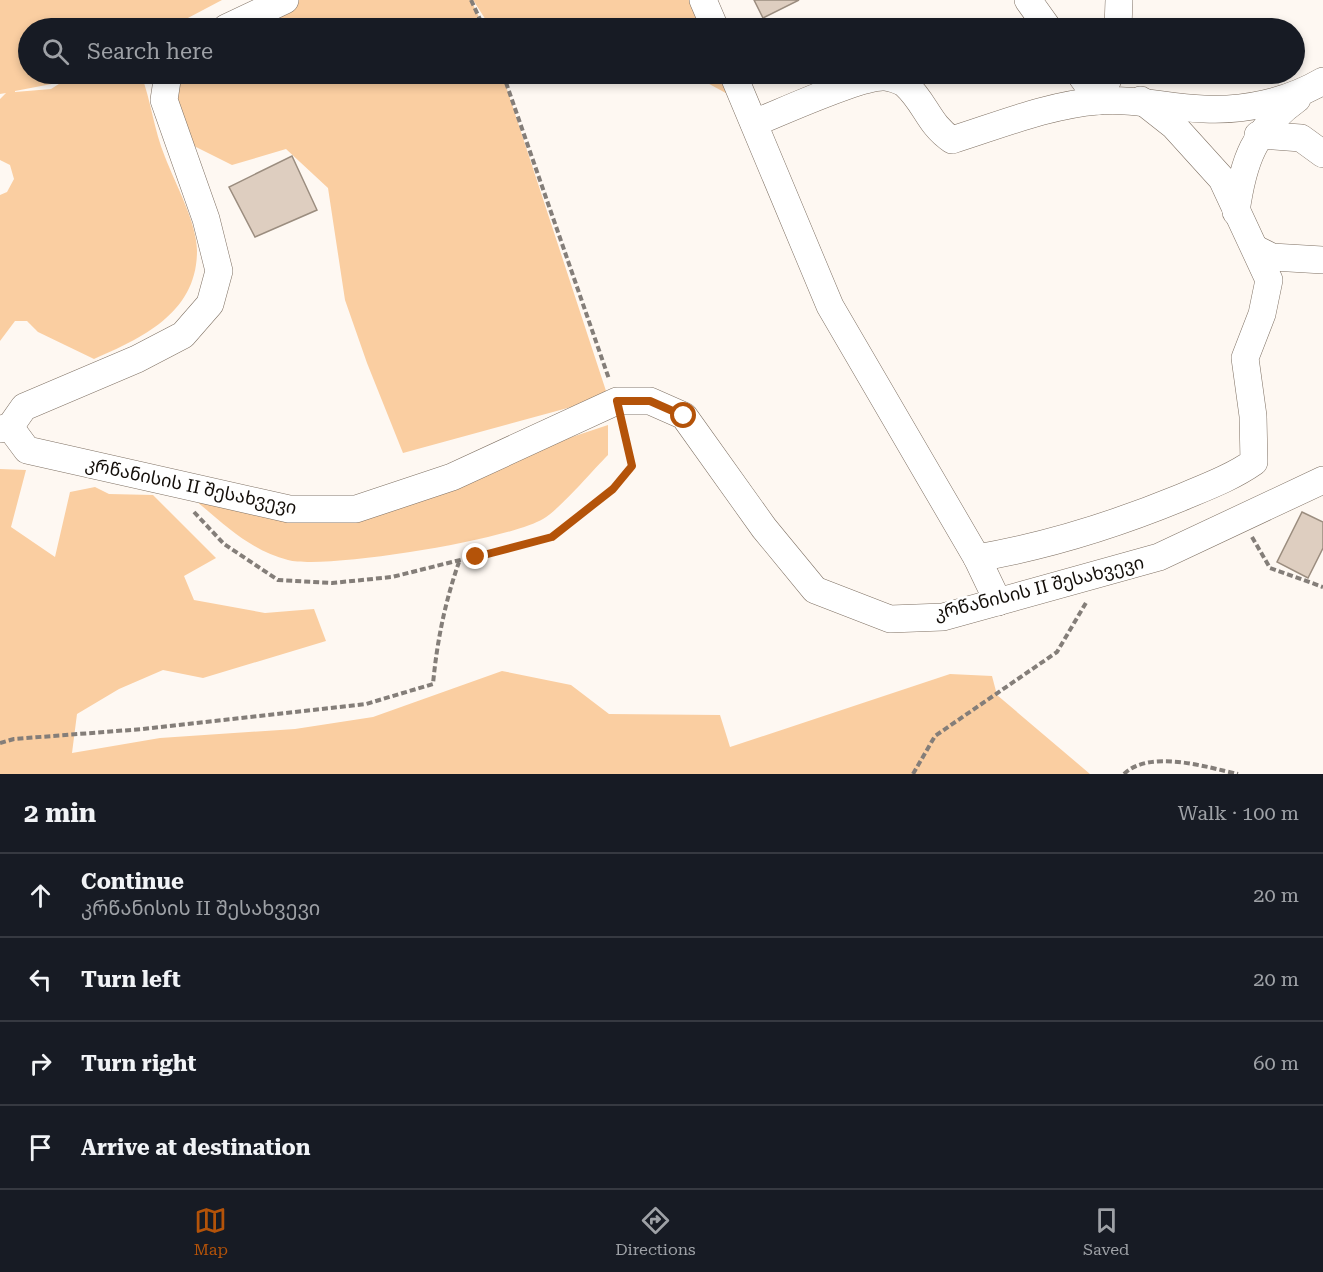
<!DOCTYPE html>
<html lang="en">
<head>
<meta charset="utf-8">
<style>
  :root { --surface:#171b24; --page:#242831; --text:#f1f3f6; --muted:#9ea1a6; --line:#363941; --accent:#b45309 }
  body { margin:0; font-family:"Roboto Serif","Noto Sans Georgian",serif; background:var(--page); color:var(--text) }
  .stop { position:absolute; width:18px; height:18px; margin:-14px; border:4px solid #b45309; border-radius:50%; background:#fff }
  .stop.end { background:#b45309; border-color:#fff; box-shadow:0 2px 6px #0008 }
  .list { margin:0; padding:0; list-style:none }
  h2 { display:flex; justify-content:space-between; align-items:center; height:78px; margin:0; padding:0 24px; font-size:26px }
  h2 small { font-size:20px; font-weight:400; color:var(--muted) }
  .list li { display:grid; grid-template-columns:39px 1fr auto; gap:18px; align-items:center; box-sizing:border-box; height:84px; padding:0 24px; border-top:2px solid var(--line) }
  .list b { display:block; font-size:22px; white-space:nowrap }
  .list p { margin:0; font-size:20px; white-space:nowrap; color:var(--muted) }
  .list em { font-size:20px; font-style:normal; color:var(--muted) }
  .icon { flex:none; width:33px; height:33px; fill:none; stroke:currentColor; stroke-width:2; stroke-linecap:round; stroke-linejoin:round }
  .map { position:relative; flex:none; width:1323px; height:774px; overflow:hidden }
  .search { position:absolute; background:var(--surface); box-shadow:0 3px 9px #0003; left:18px; right:18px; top:18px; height:66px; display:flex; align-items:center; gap:15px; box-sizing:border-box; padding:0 21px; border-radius:33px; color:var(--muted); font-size:22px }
  .sheet { height:414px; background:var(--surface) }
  nav { display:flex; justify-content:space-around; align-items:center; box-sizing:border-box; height:84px; border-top:2px solid var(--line); background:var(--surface); font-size:16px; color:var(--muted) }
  nav a { display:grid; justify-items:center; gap:3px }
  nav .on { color:var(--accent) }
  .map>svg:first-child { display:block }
  .green { fill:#facea1; fill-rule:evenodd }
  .building { fill:#decec0; stroke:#9b8d7f; stroke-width:1.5 }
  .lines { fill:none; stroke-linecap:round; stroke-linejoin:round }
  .minor-casing { stroke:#7f7164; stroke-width:28 }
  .path { stroke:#847e79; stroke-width:4; stroke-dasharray:6 3; stroke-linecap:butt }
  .minor { stroke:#fff; stroke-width:27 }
  .route { stroke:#b45309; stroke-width:8 }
  .labels { text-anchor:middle; stroke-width:5; stroke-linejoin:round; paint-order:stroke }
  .street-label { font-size:18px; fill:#130e09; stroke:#fff }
</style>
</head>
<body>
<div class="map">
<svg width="1323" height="774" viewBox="0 0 1323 774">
  <rect width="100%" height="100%" fill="#fef8f2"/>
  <g class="green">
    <path d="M0 0H222L169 28H28V74H141C151 101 154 130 165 157 175 183 197 223 197 251 197 313 142 338 94 359L38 332 27 321H15L0 341V195L7 192 14 179 10 165 0 160V99L6 93 0 94ZM62 82 51 89 15 92V91Z"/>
    <path d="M285 0H471L484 28H231Z"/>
    <path d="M473 0H697L710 28H491Z"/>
    <path d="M169 74H502L608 397 403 453 367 363 345 300 328 188 286 149 232 165 190 144Z"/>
    <path d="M691 74H730L744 103Z"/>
    <path d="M608 425V455C592 471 560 509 543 519 508 540 326 570 288 560 251 551 224 524 196 501L320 521Z"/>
    <path d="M0 469 26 470 11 527 55 557 70 492 95 487 109 494 153 495 216 558 184 576 194 600 265 613 314 609 326 641 203 678 163 670 119 689 77 714 72 753 160 738 295 729 373 717 502 671 571 685 609 714 720 715 730 747 950 674 992 676 997 695 1090 774H0Z"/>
  </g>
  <g class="building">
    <path d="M754 0H799L763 18Z"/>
    <path d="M292 156 317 210 255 237 229 187Z"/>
    <path d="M1302 512 1323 522V548L1308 578 1277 562Z"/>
  </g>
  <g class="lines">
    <defs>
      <g id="minor">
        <path d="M703 0 715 28"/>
        <path d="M1028 0 1048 28"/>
        <path d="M226 28 285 0"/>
        <path d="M1118 28 1119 0"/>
        <path d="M733 74 830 306 977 558 998 602"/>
        <path d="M1080 74 1099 101 1110 74"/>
        <path d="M754 123C780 113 859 76 884 77 890 77 901 81 905 84 926 103 928 124 952 140 1000 125 1048 105 1098 101 1135 98 1168 108 1204 109 1244 111 1287 102 1323 81"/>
        <path d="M1258 135 1301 138 1323 154"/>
        <path d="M1236 212C1243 161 1254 130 1297 99"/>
        <path d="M1256 249 1272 257 1323 260"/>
        <path d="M10 427 27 450 289 509H356L452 477 617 401H650L684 416 764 528 815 590 890 619 943 617 1159 557 1323 480"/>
        <path d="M0 429 10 427 24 407 137 359 183 335 210 304 219 271 206 219 164 100 168 74"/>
        <path d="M977 558C1047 546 1114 525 1180 498 1206 487 1231 478 1254 462L1253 416 1245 358 1262 314 1269 280 1222 179 1174 126 1141 100"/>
      </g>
    </defs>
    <use href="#minor" class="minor-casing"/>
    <g class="path">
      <path d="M471 0 484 28"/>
      <path d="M503 74 609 379"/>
      <path d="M194 512 224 544 278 580 332 583 392 577 552 537 613 489 632 466 622 423"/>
      <path d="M1252 537 1270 568 1323 587"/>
      <path d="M0 743 14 739 143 729 366 704 433 684C437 641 445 602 459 562"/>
      <path d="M913 774 935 736 1057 652 1087 601"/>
      <path d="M1124 774C1150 749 1206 767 1238 774"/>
    </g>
    <use href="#minor" class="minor"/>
  </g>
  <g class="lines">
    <path class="route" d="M476 557 552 537 613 489 632 466 617 401H650L684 416"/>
  </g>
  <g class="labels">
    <g class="street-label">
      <text transform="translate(191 486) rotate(12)" y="6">კრწანისის II შესახვევი</text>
      <text transform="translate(1039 588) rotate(-14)" y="6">კრწანისის II შესახვევი</text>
    </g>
  </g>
</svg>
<div class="stop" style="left:684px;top:416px"></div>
<div class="stop end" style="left:476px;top:557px"></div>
<div class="search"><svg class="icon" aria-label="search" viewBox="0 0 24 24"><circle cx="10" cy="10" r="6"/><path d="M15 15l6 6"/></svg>Search here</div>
</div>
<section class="sheet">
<h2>2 min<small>Walk · 100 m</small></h2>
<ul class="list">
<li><svg class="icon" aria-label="ahead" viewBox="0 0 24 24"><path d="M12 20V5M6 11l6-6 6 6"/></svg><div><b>Continue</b><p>კრწანისის II შესახვევი</p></div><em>20 m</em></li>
<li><svg class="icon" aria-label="left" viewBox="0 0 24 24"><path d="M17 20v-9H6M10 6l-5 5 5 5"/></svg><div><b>Turn left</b></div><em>20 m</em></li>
<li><svg class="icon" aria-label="right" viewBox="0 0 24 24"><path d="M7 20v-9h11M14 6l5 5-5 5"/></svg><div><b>Turn right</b></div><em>60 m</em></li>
<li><svg class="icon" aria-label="arrive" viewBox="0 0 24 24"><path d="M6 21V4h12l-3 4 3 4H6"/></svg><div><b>Arrive at destination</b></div></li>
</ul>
</section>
<nav>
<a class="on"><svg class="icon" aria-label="map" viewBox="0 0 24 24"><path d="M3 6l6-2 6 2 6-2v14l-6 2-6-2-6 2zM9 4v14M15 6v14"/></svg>Map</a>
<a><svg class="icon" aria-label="directions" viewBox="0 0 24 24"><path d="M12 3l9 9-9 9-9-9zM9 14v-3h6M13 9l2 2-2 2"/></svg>Directions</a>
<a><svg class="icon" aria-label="saved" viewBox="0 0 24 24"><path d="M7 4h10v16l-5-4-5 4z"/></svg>Saved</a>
</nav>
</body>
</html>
